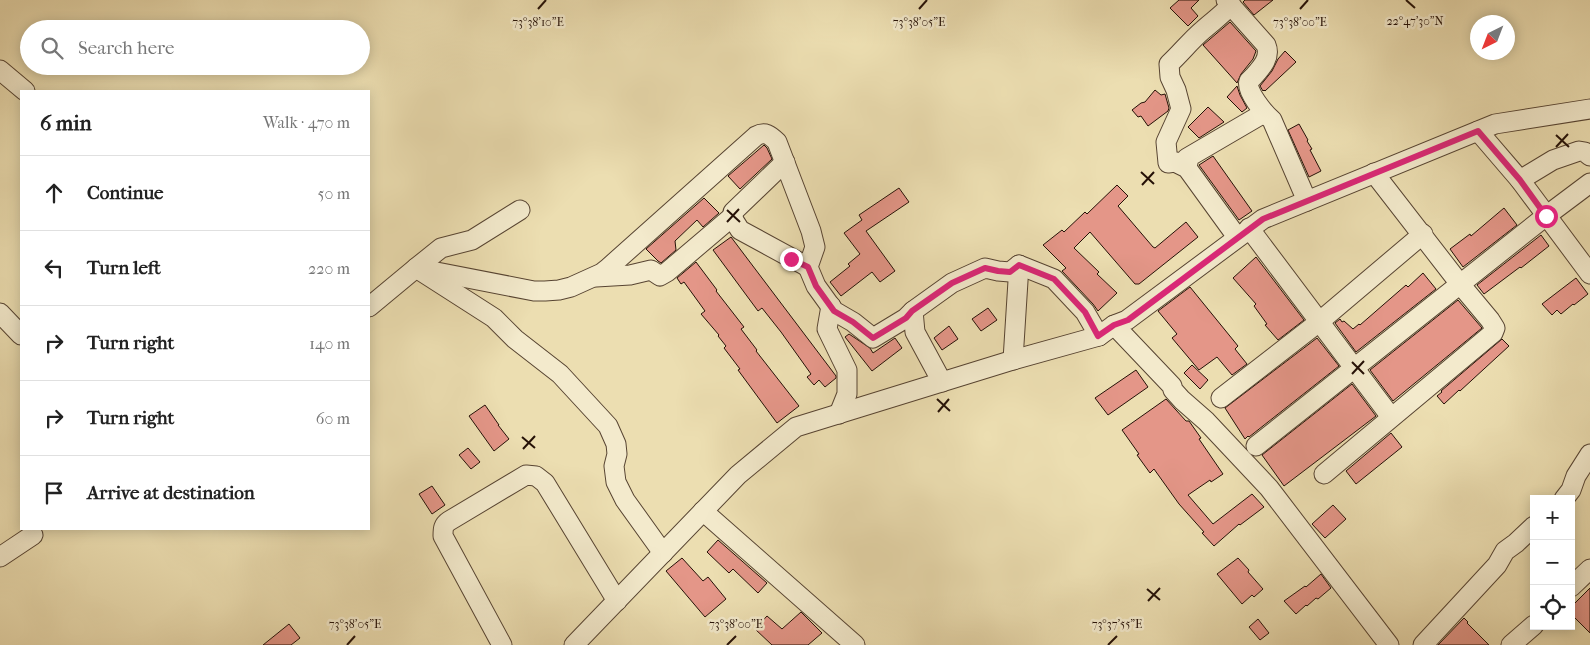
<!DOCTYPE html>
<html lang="en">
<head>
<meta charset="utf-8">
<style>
  :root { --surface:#fff; --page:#f6f6f6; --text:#222; --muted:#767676; --line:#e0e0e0 }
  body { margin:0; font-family:"IM FELL French Canon",serif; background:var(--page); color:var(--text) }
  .controls { position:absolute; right:15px; bottom:15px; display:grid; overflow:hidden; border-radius:0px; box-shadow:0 2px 12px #0003 }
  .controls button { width:45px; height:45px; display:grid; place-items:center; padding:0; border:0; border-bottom:1px solid var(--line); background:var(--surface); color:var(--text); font:25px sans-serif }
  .compass { position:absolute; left:1470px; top:15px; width:45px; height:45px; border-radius:50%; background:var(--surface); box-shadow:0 2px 12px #0003; rotate:222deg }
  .stop { position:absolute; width:15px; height:15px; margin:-11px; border:4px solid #db2777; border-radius:50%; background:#fff }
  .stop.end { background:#db2777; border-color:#fff; box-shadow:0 1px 5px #0008 }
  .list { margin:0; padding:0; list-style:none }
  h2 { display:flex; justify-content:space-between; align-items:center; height:65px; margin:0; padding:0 20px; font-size:21px }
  h2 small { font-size:16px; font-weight:400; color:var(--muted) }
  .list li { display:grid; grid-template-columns:32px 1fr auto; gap:15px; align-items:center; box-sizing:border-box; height:75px; padding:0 20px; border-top:1px solid var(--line) }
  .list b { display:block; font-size:19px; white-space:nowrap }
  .list em { font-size:16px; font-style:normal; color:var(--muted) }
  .icon { flex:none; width:28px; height:28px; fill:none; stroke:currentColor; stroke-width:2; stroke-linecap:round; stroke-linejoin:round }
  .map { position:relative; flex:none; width:1590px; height:645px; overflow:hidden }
  .search { position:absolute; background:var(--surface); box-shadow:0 2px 12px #0003; left:20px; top:20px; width:350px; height:55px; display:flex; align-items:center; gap:12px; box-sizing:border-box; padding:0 18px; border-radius:28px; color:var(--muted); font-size:19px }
  .panel { position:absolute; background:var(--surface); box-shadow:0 2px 12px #0003; left:20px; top:90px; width:350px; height:440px; border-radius:0px }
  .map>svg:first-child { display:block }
  .building { fill:#e49688; stroke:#251107 }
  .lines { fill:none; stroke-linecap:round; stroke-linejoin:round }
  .minor-casing { stroke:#574432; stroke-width:21 }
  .minor { stroke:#f3eacc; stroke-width:19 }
  .route { stroke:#db2777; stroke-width:6 }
  .ticks { fill:none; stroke:#251107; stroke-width:2 }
  .ticks-label { font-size:12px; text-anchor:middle; fill:#251107; stroke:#f3eacc; stroke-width:5; stroke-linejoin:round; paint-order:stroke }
</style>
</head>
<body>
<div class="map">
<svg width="1590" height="645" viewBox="0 0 1590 645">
  <rect width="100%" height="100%" fill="#ecdeb1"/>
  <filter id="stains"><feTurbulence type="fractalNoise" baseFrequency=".004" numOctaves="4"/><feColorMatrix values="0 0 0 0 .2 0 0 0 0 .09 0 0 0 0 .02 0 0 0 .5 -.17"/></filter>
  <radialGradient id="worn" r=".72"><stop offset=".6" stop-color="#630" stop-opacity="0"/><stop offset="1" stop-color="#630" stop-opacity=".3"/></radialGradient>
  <g class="building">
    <path d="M1179 0H1199L1191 8 1198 16 1188 26 1170 8Z"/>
    <path d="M1245 0H1273L1254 15 1243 2Z"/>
    <path d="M1230 22 1256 51 1253 59 1241 74 1237 83 1203 45Z"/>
    <path d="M1285 51 1296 62 1265 91 1264 90 1263 91 1260 86 1272 71 1278 59Z"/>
    <path d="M1237 86 1240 95 1247 108 1242 112 1227 97Z"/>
    <path d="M1155 90 1161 95 1165 94 1169 108 1168 111 1148 126 1141 116 1138 117 1132 110 1141 103 1145 102Z"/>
    <path d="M1208 107 1224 122 1199 138 1188 127Z"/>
    <path d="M1299 124 1308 140 1307 141 1312 149 1310 150 1321 171 1309 177 1288 130Z"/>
    <path d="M764 145 767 148 772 159 740 189 728 176Z"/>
    <path d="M1213 156 1252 211 1239 220 1199 165Z"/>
    <path d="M1117 185 1128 196 1118 206 1153 247 1155 248 1186 222 1198 237 1139 284H1135L1090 232 1074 248 1099 272 1097 274 1117 293 1098 311 1093 304 1062 271 1066 268 1043 245 1062 230 1064 232 1085 212 1087 214Z"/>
    <path d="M899 188 909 202 866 231 895 271 880 282 872 272 841 296 830 282 850 266 848 264 860 254 844 233 862 220 859 215Z"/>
    <path d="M704 198 719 213 703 227 697 220 675 241 676 250 661 263 658 261 646 249Z"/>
    <path d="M1504 208 1517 225 1463 267 1450 249 1470 234 1471 236Z"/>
    <path d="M1541 235 1549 246 1521 268 1520 267 1484 294 1477 285Z"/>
    <path d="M731 237 836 376V378L825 387 819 380 814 385 807 377 811 374 781 332 762 308 758 311 713 250Z"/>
    <path d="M1256 257 1304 320 1278 340 1265 325 1267 324 1254 306 1256 304 1233 278Z"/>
    <path d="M696 262 717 290 716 291 744 327 741 329 757 350 756 351 799 406 777 423 738 370 740 369 724 348 726 346 718 336 719 335 701 314 705 311 684 282 681 284 677 278Z"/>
    <path d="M1423 273 1436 289 1356 352 1335 323 1340 319 1342 322 1344 321 1353 329 1359 324 1360 325 1406 285 1408 287Z"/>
    <path d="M1576 278 1588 294 1574 305 1573 304 1561 314 1557 310 1552 315 1542 304Z"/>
    <path d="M1190 287 1238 346 1235 349 1247 364 1232 375 1217 357 1199 370 1172 338 1177 334 1158 311Z"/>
    <path d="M1458 300 1482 328 1393 401 1370 370Z"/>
    <path d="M988 308 997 320 981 331 972 319Z"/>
    <path d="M949 326 958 339 942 350 934 338Z"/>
    <path d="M849 334 870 348 873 353 895 338 902 348 872 371 845 337Z"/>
    <path d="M1317 338 1339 366 1249 437 1248 436 1245 439 1225 408Z"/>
    <path d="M1502 339 1509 346 1460 391 1459 390 1444 404 1437 396 1442 392 1441 391Z"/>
    <path d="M1192 365 1208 380 1200 389 1184 373Z"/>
    <path d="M1136 370 1148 387 1108 415 1095 398Z"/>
    <path d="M1352 384 1376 416 1284 486 1262 455Z"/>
    <path d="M1166 399 1186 421H1189L1201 438 1199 439 1223 474 1211 482 1210 480 1188 495 1213 524 1252 494 1264 507 1240 525 1239 524 1214 546 1202 533 1204 532 1179 504 1154 469 1150 473 1137 455 1139 454 1122 430Z"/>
    <path d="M485 405 499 425H498L509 439 494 451 469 416Z"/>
    <path d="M1391 433 1402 447 1356 484 1346 471Z"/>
    <path d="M468 448 480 462 471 469 459 455Z"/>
    <path d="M432 486 445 505 432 514 419 494Z"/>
    <path d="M1333 505 1346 519 1325 538 1312 524Z"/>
    <path d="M718 540 767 583 758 593 733 569 729 573 707 552Z"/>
    <path d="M682 558 703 581 708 577 726 599 705 617 666 571Z"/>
    <path d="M1238 558 1249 570 1248 572 1263 589 1254 597 1252 595 1242 604 1217 574Z"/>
    <path d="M1321 574 1331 588 1318 599 1316 598 1307 606 1306 605 1296 614 1284 601 1305 586 1306 587Z"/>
    <path d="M1590 588V633L1571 614V607Z"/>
    <path d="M801 612 822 633 808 645H772L755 629 767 616 782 629Z"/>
    <path d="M1464 618 1468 622 1467 623 1489 645H1438Z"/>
    <path d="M1258 619 1269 633 1260 640 1249 627Z"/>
    <path d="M289 624 300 638 291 645H263Z"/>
  </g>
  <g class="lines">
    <defs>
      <g id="minor">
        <path d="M1226 0 1266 45C1271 57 1262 67 1254 76 1254 76 1249 81 1249 81 1245 91 1265 114 1272 120L1307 201"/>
        <path d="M0 70 25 91"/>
        <path d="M1478 131 1520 180 1590 274"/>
        <path d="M785 162 733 212V219L740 230 808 267"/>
        <path d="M1175 162 1168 163 1166 142 1181 109 1176 90 1170 77 1169 64C1181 53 1191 40 1203 30 1213 21 1222 15 1231 5"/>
        <path d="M1520 180 1553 160 1579 151 1585 152 1590 156"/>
        <path d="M520 210 472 240 441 248 416 268 494 318 515 339 560 374 608 426 616 444 617 454 614 466 616 482 625 500 663 553"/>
        <path d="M1249 228 1391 417"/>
        <path d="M1237 237 1187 168 1175 162 1188 163 1187 158 1264 113"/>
        <path d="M596 277 630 275 651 270 660 276 667 272 733 216"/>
        <path d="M831 306 827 329 847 370V394L839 414"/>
        <path d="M369 307 416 268 534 291H545L559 290 571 287 602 273 607 269 756 136C765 131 770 135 777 142L811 231 815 247 808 267 816 286 834 311 853 322 873 338 906 318 913 311 915 332 942 382"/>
        <path d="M913 311 952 283 985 268 998 271 1010 272 1019 265 1054 279 1085 312 1099 336"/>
        <path d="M0 313 21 335"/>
        <path d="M1114 325 1172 386 1173 390 1182 400 1206 421 1269 488 1389 645"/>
        <path d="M1013 360 1019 265"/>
        <path d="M1221 398 1319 322 1423 234"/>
        <path d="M1256 446 1546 216 1590 183"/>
        <path d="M1324 474 1493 333 1495 328 1490 320 1460 284 1374 173"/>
        <path d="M1564 499 1571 490 1576 476 1590 454"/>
        <path d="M703 511 855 645"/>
        <path d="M0 557 33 535"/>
        <path d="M1571 587 1590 569"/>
        <path d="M502 645 443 536C443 529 443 525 449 521L526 475 536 476 545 483 617 601"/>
        <path d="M574 645 738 475 796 427 1013 360 1099 336 1114 325 1127 320 1263 219 1495 124 1590 109"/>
        <path d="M1423 645 1497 565 1505 551 1516 543 1534 526"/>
        <path d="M1511 645 1534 625"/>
      </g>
    </defs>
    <use href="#minor" class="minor-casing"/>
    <use href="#minor" class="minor"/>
  </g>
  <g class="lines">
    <path class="route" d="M791 259 808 267 816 286 834 311 853 322 873 338 906 318 912 311 952 283 985 268 998 271 1010 272 1019 265 1054 279 1085 312 1098 336 1114 325 1128 320 1263 219 1478 131 1520 180 1546 216"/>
  </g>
  <path class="ticks" d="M1406 0 1415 8M538 9 546 0M919 9 927 0M1300 9 1308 0M1556 135 1569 147M1556 147 1568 134M1141 172 1154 184M1142 185 1154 172M727 210 740 222M727 222 739 209M1352 362 1364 374M1352 374 1364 361M937 399 950 411M938 412 949 399M522 437 535 448M523 449 535 436M1147 589 1160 600M1148 601 1160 588M347 645 355 636M727 645 736 636M1108 645 1117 636"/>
  <g class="ticks-label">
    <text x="1415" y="25">22°47'30"N</text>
    <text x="538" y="26">73°38'10"E</text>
    <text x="919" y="26">73°38'05"E</text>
    <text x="1300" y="26">73°38'00"E</text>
    <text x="355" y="628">73°38'05"E</text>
    <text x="736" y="628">73°38'00"E</text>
    <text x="1117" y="628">73°37'55"E</text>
  </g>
  <rect width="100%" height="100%" filter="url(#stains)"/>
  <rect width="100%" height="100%" fill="url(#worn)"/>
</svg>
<div class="controls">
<button>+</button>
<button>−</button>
<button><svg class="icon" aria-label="locate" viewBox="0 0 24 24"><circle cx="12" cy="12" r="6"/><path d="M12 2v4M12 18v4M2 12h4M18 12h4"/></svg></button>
</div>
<svg class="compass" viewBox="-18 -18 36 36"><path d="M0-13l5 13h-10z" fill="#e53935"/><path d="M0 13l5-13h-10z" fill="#767676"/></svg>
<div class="stop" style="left:1546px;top:216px"></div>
<div class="stop end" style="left:791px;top:259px"></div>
<div class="search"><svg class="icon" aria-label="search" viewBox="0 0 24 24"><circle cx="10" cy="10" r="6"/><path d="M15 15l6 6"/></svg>Search here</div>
<section class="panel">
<h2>6 min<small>Walk · 470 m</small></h2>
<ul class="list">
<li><svg class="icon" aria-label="ahead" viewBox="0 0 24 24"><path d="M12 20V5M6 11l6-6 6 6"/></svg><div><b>Continue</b></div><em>50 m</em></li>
<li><svg class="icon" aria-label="left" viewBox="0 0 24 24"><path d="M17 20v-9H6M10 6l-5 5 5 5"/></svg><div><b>Turn left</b></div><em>220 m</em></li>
<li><svg class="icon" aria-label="right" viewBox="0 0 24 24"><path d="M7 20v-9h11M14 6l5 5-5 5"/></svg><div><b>Turn right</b></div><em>140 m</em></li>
<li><svg class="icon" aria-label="right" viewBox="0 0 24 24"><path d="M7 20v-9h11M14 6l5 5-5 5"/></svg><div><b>Turn right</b></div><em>60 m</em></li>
<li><svg class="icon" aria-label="arrive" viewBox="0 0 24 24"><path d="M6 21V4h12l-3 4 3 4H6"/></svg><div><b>Arrive at destination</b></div></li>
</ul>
</section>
</div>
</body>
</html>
